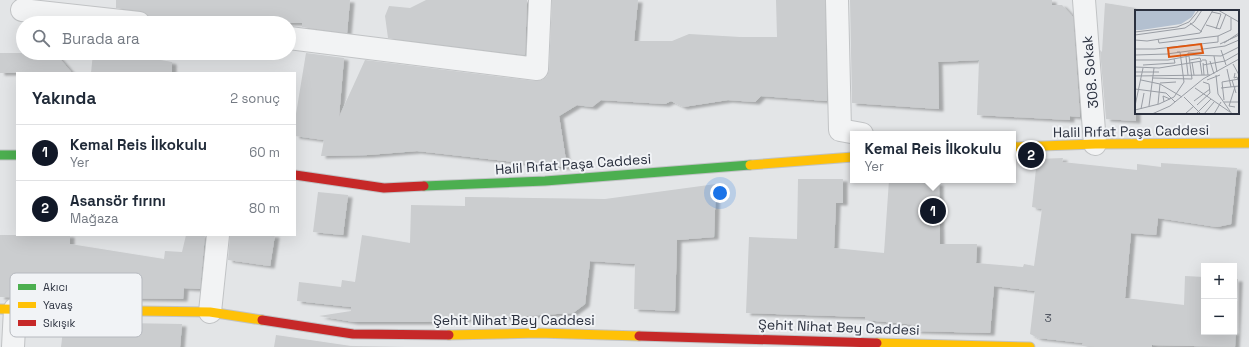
<!DOCTYPE html>
<html lang="tr">
<head>
<meta charset="utf-8">
<style>
  :root { --surface:#fff; --page:#f2f2f3; --text:#1f2937; --muted:#747a83; --line:#e0e1e3; --accent:#111827 }
  body { margin:0; font-family:"Space Grotesk",sans-serif; background:var(--page); color:var(--text) }
  .controls { position:absolute; right:12px; bottom:12px; display:grid; overflow:hidden; border-radius:0px; box-shadow:0 4px 16px #0002 }
  .controls button { width:36px; height:36px; display:grid; place-items:center; padding:0; border:0; border-bottom:1px solid var(--line); background:var(--surface); color:var(--text); font:20px sans-serif }
  .you { position:absolute; left:720px; top:193px; width:14px; height:14px; margin:-10px; border:3px solid #fff; border-radius:50%; background:#1a73e8; box-shadow:0 0 0 6px #1a73e833 }
  .badge { display:grid; place-items:center; width:26px; height:26px; border-radius:50%; background:var(--accent); color:#fff; font-size:13px; font-weight:700 }
  .pin { position:absolute; translate:-50% -50%; border:2px solid #fff; box-shadow:0 1px 4px #0006 }
  .popup { position:absolute; left:850px; top:131px; width:166px; height:52px; box-sizing:border-box; display:grid; place-content:center; border-radius:0px; background:var(--surface); filter:drop-shadow(0 1px 3px #0005); font-size:13px; white-space:nowrap; color:var(--muted) }
  .popup b { font-size:15px; color:var(--text) }
  .popup::after { content:''; position:absolute; left:50%; top:100%; margin-left:-8px; border:8px solid transparent; border-top-color:var(--surface) }
  .list { margin:0; padding:0; list-style:none }
  h2 { display:flex; justify-content:space-between; align-items:center; height:52px; margin:0; padding:0 16px; font-size:17px }
  h2 small { font-size:13px; font-weight:400; color:var(--muted) }
  .list li { display:grid; grid-template-columns:26px 1fr auto; gap:12px; align-items:center; box-sizing:border-box; height:56px; padding:0 16px; border-top:1px solid var(--line) }
  .list b { display:block; font-size:15px; white-space:nowrap }
  .list p { margin:0; font-size:13px; white-space:nowrap; color:var(--muted) }
  .list em { font-size:13px; font-style:normal; color:var(--muted) }
  .icon { flex:none; width:22px; height:22px; fill:none; stroke:currentColor; stroke-width:2; stroke-linecap:round; stroke-linejoin:round }
  .map { position:relative; flex:none; width:1249px; height:347px; overflow:hidden }
  .search { position:absolute; background:var(--surface); box-shadow:0 4px 16px #0002; left:16px; top:16px; width:280px; height:44px; display:flex; align-items:center; gap:10px; box-sizing:border-box; padding:0 14px; border-radius:22px; color:var(--muted); font-size:15px }
  .panel { position:absolute; background:var(--surface); box-shadow:0 4px 16px #0002; left:16px; top:72px; width:280px; height:164px; border-radius:0px }
  .map>svg:first-child { display:block }
  .building { fill:#cbcdcf; filter:url(#shadow) }
  .lines { fill:none; stroke-linecap:round; stroke-linejoin:round }
  .street-casing { stroke:#c1c3c5; stroke-width:24 }
  .fast-casing { stroke:#c1c3c5; stroke-width:11 }
  .slow-casing { stroke:#c1c3c5; stroke-width:11 }
  .jam-casing { stroke:#c1c3c5; stroke-width:11 }
  .street { stroke:#f2f3f4; stroke-width:22 }
  .fast { stroke:#4caf50; stroke-width:9 }
  .slow { stroke:#ffc107; stroke-width:9 }
  .jam { stroke:#c62828; stroke-width:9 }
  .labels { text-anchor:middle; stroke-width:4; stroke-linejoin:round; paint-order:stroke }
  .number-label { font-size:12px; fill:#545964 }
  .street-label { font-size:14px; fill:#2b313f; stroke:#f1f3f6 }
  .inset-road { fill:none; stroke:#999da4; stroke-width:1 }
  .view { fill:#df570f; fill-opacity:0.15; stroke:#df570f; stroke-width:2 }
  .inset-edge { fill:none; stroke:#2b313f; stroke-width:2 }
  .key { fill:#f1f3f6; stroke:#b6b9bf; stroke-width:1 }
  .key-label { font-size:11px; fill:#2b313f }
</style>
</head>
<body>
<div class="map">
<svg width="1249" height="347" viewBox="0 0 1249 347">
  <defs>
    <filter id="shadow"><feDropShadow dx="4.5" dy="2.5" stdDeviation="1" flood-color="#0004"/></filter>
  </defs>
  <rect width="100%" height="100%" fill="#e3e5e7"/>
  <g class="building">
    <path d="M116 0H350L347 33 302 27V23H197L150 18 146 13 141 11 116 8Z"/>
    <path d="M426 0H527L525 55 388 38 385 16 389 6 410 8Z"/>
    <path d="M552 0H638L634 41H672L689 34 740 37H777L776 0H825L827 101 761 96 755 102 728 100 683 107 671 101 665 104 601 100 592 107 577 105 559 116 567 167H558L417 151 368 155 321 156 324 140 295 136V120L306 53 344 58 339 117 365 60 535 81 542 80 547 76 549 70Z"/>
    <path d="M850 0H1052V5H1062L1073 17 1080 117 1070 116V120L977 115 979 60 938 62 939 109 852 103Z"/>
    <path d="M1105 3 1136 8V121L1106 119 1100 50 1102 52Z"/>
    <path d="M0 53H55L72 73H0Z"/>
    <path d="M93 53H121L172 62V73H91Z"/>
    <path d="M1063 158 1062 162 1137 170V164L1161 167V163L1237 168 1231 224 1217 227 1158 218 1156 235 1131 233 1125 298 1184 305 1185 276 1204 277V332H1234V279H1238L1235 347 1152 345V347H1094L1082 346 1083 343 1038 338 1030 334 1035 291 994 286 990 333 916 331 917 325 865 320V317L746 313 749 237 797 239 798 179H843V203H836L834 248 884 253 889 180 939 183 940 244H977L976 263 1023 267 1024 264 1034 266 1042 209 1032 207 1037 159Z"/>
    <path d="M716 184 714 237 677 240 675 311 634 309 635 264 590 261 585 304 573 313 425 322H354L319 316 351 311V307L297 301 299 282 341 287 342 280 355 282 362 235 410 243 411 205 465 206V197H467L605 199Z"/>
    <path d="M318 192 348 195 343 235 313 232Z"/>
    <path d="M0 235H70V244L164 259 165 251 182 252 186 235H205L200 289 184 288 183 299 0 297Z"/>
    <path d="M230 235H275L270 266 228 260Z"/>
    <path d="M64 322 182 324 180 347H61Z"/>
    <path d="M276 335 351 346 406 347H274Z"/>
  </g>
  <g class="lines">
    <defs>
      <g id="street">
        <path d="M837 0 840 130 862 134"/>
        <path d="M1084 0 1095 144"/>
        <path d="M22 10 139 23"/>
        <path d="M289 38 537 69 540 0"/>
        <path d="M210 312 218 235"/>
        <path d="M13 347 15 309"/>
      </g>
      <g id="fast">
        <path d="M0 155H17"/>
        <path d="M424 186 545 181 750 165"/>
      </g>
      <g id="slow">
        <path d="M1013 147 1095 144 1249 143"/>
        <path d="M750 165 853 157"/>
        <path d="M0 309 210 312 262 320"/>
        <path d="M449 335 538 333 639 336"/>
        <path d="M877 343 1030 347"/>
      </g>
      <g id="jam">
        <path d="M295 175 384 188 424 186"/>
        <path d="M262 320 353 334 449 335"/>
        <path d="M639 336 877 343"/>
      </g>
    </defs>
    <use href="#street" class="street-casing"/>
    <use href="#fast" class="fast-casing"/>
    <use href="#slow" class="slow-casing"/>
    <use href="#jam" class="jam-casing"/>
    <use href="#street" class="street"/>
    <use href="#fast" class="fast"/>
    <use href="#slow" class="slow"/>
    <use href="#jam" class="jam"/>
  </g>
  <g class="labels">
    <g class="number-label">
      <text x="1048" y="322">3</text>
    </g>
    <g class="street-label">
      <text transform="translate(1090 72) rotate(-95)" y="5">308. Sokak</text>
      <text transform="translate(1131 131) rotate(-1)" y="5">Halil Rıfat Paşa Caddesi</text>
      <text transform="translate(573 164) rotate(-4)" y="5">Halil Rıfat Paşa Caddesi</text>
      <text x="514" y="325">Şehit Nihat Bey Caddesi</text>
      <text transform="translate(839 327) rotate(2)" y="5">Şehit Nihat Bey Caddesi</text>
    </g>
  </g>
  <g transform="translate(1135 10)">
    <rect width="104" height="104" fill="#e3e5e7"/>
    <path d="M0 0H61L57 7 46 14 6 20H0Z" fill="#b3c0d0"/>
    <path class="inset-road" d="M83 0 104 12M77 2 86 4 81 19M55 13 67 22M71 15 85 19 91 4M0 22 42 17 54 12 64 0M0 25 50 18 59 12 67 0M23 29 24 33 83 26 96 20V8M0 30 12 31 65 23 78 0M89 33 104 23M85 34 104 25M0 39H20L83 32V26M86 40 91 55M67 43H53V45L86 46 104 37M0 45 32 44 90 36 104 30M79 46 82 62M51 47 53 65M0 50H33L54 46 57 69 17 68M55 50 65 48 66 51M67 50H71L73 65M65 51 67 65M75 51 79 64M57 52 59 65M68 53 69 65M98 54 104 65M8 55 40 53 39 49M68 55 90 51 104 43M0 57 24 58 67 51M92 59 96 77M0 62H24M100 63 99 68 102 67 104 72M81 65 83 84 97 104M0 66 75 65M6 70 25 74 47 87M72 70 85 65M97 70 101 83M25 73 41 72M100 77 94 96 100 97M60 78 95 102M86 78 104 76M0 79 31 83 40 92M49 87 66 104M89 90 87 72 104 69M59 91 75 79M29 92 28 86 35 89M89 92H103M23 94 25 74M62 95 75 83 74 74 68 72M0 96 8 58M14 96 19 58M6 99 9 83M0 100 24 94 39 87 49 72 45 42H42M17 104 35 96 68 69 104 49M50 104 59 96M61 104 76 89M69 104 79 92M79 104 86 92"/>
    <path class="view" d="M66 34 68 43 34 47 33 38Z"/>
    <rect width="104" height="104" class="inset-edge"/>
  </g>
  <rect x="10" y="273" width="132" height="64" rx="6" class="key"/>
  <rect x="18" y="284" width="18" height="6" fill="#4caf50"/>
  <rect x="18" y="302" width="18" height="6" fill="#ffc107"/>
  <rect x="18" y="320" width="18" height="6" fill="#c62828"/>
  <g class="key-label">
    <text x="43" y="291">Akıcı</text>
    <text x="43" y="309">Yavaş</text>
    <text x="43" y="327">Sıkışık</text>
  </g>
</svg>
<div class="controls">
<button>+</button>
<button>−</button>
</div>
<div class="you"></div>
<div class="pin badge" style="left:933px;top:211px">1</div>
<div class="popup"><b>Kemal Reis İlkokulu</b>Yer</div>
<div class="pin badge" style="left:1031px;top:155px">2</div>
<div class="search"><svg class="icon" aria-label="search" viewBox="0 0 24 24"><circle cx="10" cy="10" r="6"/><path d="M15 15l6 6"/></svg>Burada ara</div>
<section class="panel">
<h2>Yakında<small>2 sonuç</small></h2>
<ul class="list">
<li><span class="badge">1</span><div><b>Kemal Reis İlkokulu</b><p>Yer</p></div><em>60 m</em></li>
<li><span class="badge">2</span><div><b>Asansör fırını</b><p>Mağaza</p></div><em>80 m</em></li>
</ul>
</section>
</div>
</body>
</html>
